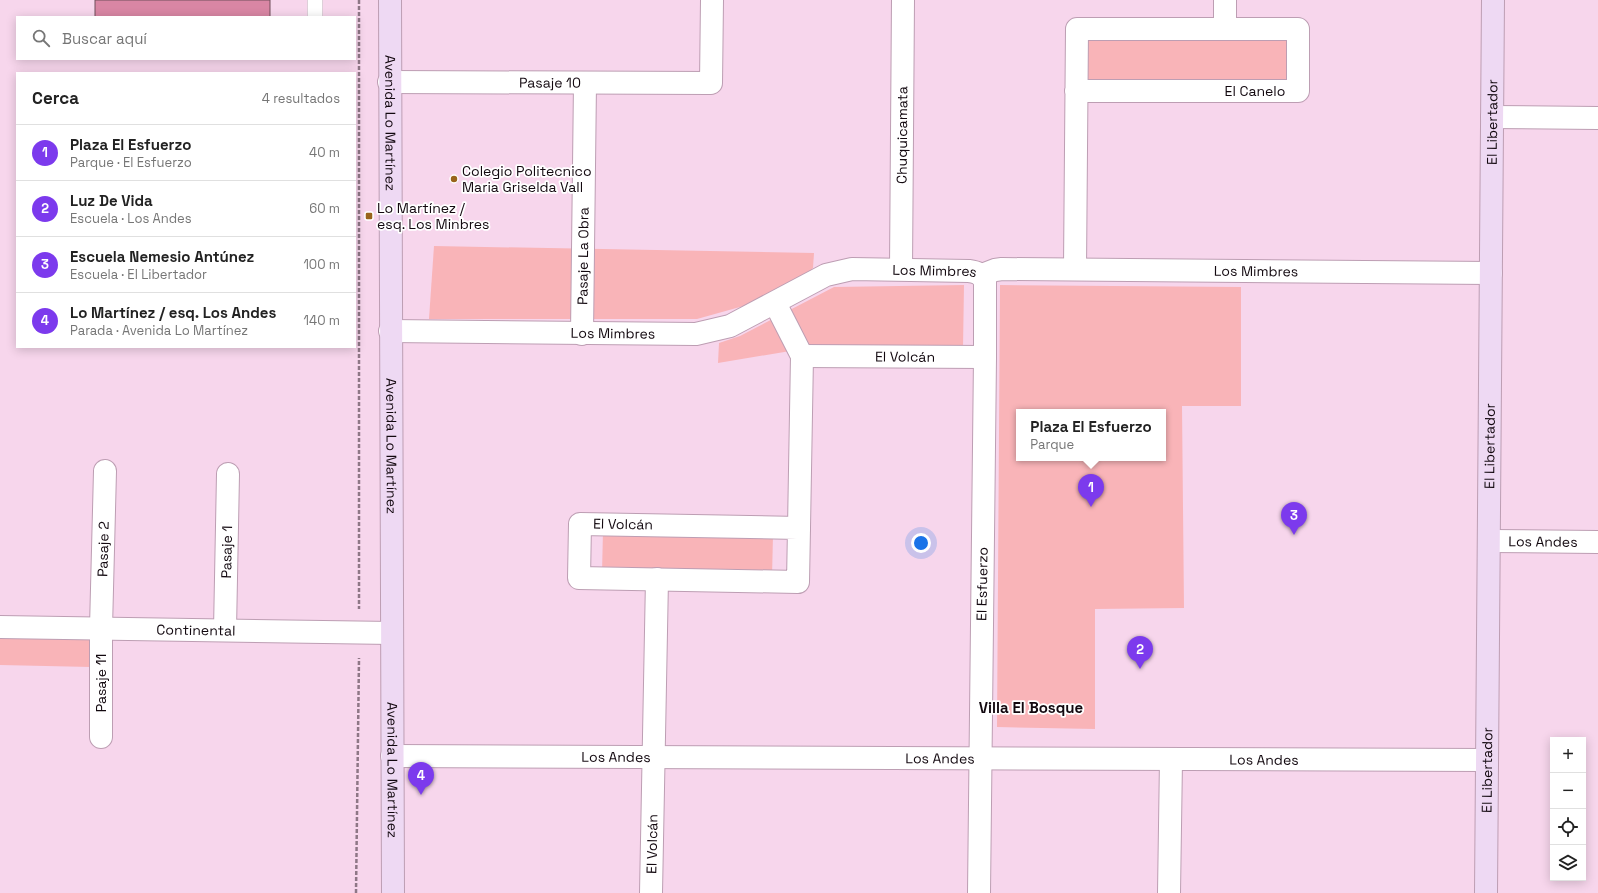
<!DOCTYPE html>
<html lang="es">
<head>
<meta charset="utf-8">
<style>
  :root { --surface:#fff; --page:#f2f2f2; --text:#222; --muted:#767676; --line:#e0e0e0; --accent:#7c3aed }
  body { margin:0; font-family:"Space Grotesk",sans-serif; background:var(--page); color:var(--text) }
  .controls { position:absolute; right:12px; bottom:12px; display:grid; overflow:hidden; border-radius:0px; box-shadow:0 2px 10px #0003 }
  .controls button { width:36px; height:36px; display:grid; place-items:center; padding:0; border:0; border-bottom:1px solid var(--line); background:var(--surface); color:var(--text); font:20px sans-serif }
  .you { position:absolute; left:921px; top:543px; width:14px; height:14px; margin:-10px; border:3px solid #fff; border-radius:50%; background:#1a73e8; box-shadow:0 0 0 6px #1a73e833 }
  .badge { display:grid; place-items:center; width:26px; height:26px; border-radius:50%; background:var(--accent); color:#fff; font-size:13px; font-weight:700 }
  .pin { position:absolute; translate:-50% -33px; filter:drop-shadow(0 1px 2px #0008) }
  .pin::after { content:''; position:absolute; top:21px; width:14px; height:12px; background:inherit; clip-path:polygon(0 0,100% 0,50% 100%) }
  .popup { position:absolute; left:1016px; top:409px; width:150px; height:52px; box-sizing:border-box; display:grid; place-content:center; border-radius:0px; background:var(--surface); filter:drop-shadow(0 1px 3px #0005); font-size:13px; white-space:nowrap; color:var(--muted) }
  .popup b { font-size:15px; color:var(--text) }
  .popup::after { content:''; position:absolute; left:50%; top:100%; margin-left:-8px; border:8px solid transparent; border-top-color:var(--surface) }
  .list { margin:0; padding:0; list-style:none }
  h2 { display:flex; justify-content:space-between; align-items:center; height:52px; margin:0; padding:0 16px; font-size:17px }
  h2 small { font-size:13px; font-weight:400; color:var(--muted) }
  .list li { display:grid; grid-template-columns:26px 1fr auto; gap:12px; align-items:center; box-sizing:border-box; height:56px; padding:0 16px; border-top:1px solid var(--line) }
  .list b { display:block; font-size:15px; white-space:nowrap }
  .list p { margin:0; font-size:13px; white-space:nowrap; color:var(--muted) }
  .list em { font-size:13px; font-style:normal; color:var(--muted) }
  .icon { flex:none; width:22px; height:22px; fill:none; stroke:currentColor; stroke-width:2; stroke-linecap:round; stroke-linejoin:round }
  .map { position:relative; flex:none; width:1598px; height:893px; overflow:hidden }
  .search { position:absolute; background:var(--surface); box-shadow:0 2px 10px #0003; left:16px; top:16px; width:340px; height:44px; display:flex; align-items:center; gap:10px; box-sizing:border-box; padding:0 14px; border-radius:0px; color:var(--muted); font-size:15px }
  .panel { position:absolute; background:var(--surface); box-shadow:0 2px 10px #0003; left:16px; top:72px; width:340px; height:276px; border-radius:0px }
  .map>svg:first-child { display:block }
  .green { fill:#f9b4b8; fill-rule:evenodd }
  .building { fill:#d986a4; stroke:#704f5a }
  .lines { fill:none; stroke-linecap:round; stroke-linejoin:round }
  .lane-casing { stroke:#bd9eb3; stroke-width:16 }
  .street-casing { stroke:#bd9eb3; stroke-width:24 }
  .secondary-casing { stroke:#bd9eb3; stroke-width:24 }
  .path { stroke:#8e7786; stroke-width:2.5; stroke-dasharray:4 2; stroke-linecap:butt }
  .lane { stroke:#fff; stroke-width:15 }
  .street { stroke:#fff; stroke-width:22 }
  .secondary { stroke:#eed9f3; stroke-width:22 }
  .poi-dot { fill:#99641b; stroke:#fff; stroke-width:1.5 }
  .labels { text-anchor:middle; stroke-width:3.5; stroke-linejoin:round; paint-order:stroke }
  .street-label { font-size:14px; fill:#12080f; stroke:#fff }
  .poi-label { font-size:14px; fill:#12080f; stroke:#fff; text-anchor:start }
  .neighbourhood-label { font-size:15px; font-weight:bold; fill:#12080f; stroke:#fff }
</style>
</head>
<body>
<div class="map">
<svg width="1598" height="893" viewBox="0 0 1598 893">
  <rect width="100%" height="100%" fill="#f7d6ec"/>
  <g class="green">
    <path d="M1077 29H1298V91H1076Z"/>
    <path d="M434 246 814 253 813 268 800 281 772 298 697 319H429Z"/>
    <path d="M964 285 963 348H808L718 363 719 343 740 336 834 287Z"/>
    <path d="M1000 285 1241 287V406H1182L1184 608 1095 609V729L997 727ZM1019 412H1163V458H1019Z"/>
    <path d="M603 531 773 535 772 577 602 573Z"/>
    <path d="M0 635 91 636V667L0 665Z"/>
  </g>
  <rect class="building" x="95" y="0" width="175" height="17"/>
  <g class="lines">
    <defs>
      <path id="lane" d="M315 0V17"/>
      <g id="street">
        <path d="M1225 0V29"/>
        <path id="s1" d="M389 82 711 83 712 0"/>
        <path d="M1492 117 1598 118"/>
        <path id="s2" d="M901 269 903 0"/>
        <path d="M1075 269 1077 29H1298V91H1076"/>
        <path id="s3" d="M982 275 995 270 1002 269 1491 273"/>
        <path d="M775 303 802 356 799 528"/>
        <path id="s4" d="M390 331 696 334 730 326 826 275 852 269 969 271C977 272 981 274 985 281V357L979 893"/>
        <path id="s5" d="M582 334 585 83"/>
        <path id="s6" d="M802 356 985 357"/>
        <path d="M580 524 799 528 798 582 579 578Z"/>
        <path id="s7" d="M1489 541 1598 542"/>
        <path id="s8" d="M0 627 392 633"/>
        <path id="s9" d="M225 630 228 474"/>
        <path id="s10" d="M101 737V628L105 471"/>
        <path id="s11" d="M392 756C757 757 1122 760 1487 760"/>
        <path id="s12" d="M651 893 657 579"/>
        <path d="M1169 893 1171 760"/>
      </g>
      <g id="secondary">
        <path id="s13" d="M390 0 393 893"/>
        <path id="s14" d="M1486 893 1493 0"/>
      </g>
    </defs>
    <use href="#lane" class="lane-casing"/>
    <use href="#street" class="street-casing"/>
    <use href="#secondary" class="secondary-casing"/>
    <g class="path">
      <path d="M359 0V609"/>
      <path d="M356 893 359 658"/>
    </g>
    <use href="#lane" class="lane"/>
    <use href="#street" class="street"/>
    <use href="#secondary" class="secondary"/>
  </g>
  <g class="poi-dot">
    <circle cx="454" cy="179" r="4"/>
    <rect x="365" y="212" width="8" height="8" rx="2"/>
  </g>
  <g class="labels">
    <g class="street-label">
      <text dy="5" stroke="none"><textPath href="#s1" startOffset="161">Pasaje 10</textPath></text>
      <text x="1255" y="96">El Canelo</text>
      <text dy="5" stroke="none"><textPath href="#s13" startOffset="123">Avenida Lo Martínez</textPath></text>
      <text dy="5" stroke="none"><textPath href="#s14" startOffset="771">El Libertador</textPath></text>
      <text dy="5" stroke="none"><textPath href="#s2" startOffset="134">Chuquicamata</textPath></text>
      <text dy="5" stroke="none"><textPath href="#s5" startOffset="78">Pasaje La Obra</textPath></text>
      <text dy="5" stroke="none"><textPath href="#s3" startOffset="275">Los Mimbres</textPath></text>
      <text dy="5" stroke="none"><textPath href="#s4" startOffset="559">Los Mimbres</textPath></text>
      <text dy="5" stroke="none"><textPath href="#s4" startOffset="223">Los Mimbres</textPath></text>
      <text dy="5" stroke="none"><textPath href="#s6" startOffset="103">El Volcán</textPath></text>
      <text dy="5" stroke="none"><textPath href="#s13" startOffset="446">Avenida Lo Martínez</textPath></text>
      <text dy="5" stroke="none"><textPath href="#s14" startOffset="447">El Libertador</textPath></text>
      <text transform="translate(623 524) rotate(1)" y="5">El Volcán</text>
      <text dy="5" stroke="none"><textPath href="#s7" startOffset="54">Los Andes</textPath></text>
      <text dy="5" stroke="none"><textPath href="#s10" startOffset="188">Pasaje 2</textPath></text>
      <text dy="5" stroke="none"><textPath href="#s9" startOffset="78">Pasaje 1</textPath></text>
      <text transform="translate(982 584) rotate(-89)" y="5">El Esfuerzo</text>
      <text dy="5" stroke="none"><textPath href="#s8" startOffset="196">Continental</textPath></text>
      <text transform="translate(101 683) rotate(-90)" y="5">Pasaje 11</text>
      <text dy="5" stroke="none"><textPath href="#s11" startOffset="224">Los Andes</textPath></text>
      <text dy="5" stroke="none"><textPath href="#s11" startOffset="548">Los Andes</textPath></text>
      <text dy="5" stroke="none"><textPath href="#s11" startOffset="872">Los Andes</textPath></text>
      <text dy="5" stroke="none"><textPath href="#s13" startOffset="770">Avenida Lo Martínez</textPath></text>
      <text dy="5" stroke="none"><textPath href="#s14" startOffset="123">El Libertador</textPath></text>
      <text dy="5" stroke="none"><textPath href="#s12" startOffset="49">El Volcán</textPath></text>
    </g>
    <g class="poi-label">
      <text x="462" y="176">Colegio Politecnico<tspan x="462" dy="16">Maria Griselda Vall</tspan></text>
      <text x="377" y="213">Lo Martínez /<tspan x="377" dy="16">esq. Los Minbres</tspan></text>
    </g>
    <g class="neighbourhood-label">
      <text x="1031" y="713">Villa El Bosque</text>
    </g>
  </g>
</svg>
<div class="controls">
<button>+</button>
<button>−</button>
<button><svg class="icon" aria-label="locate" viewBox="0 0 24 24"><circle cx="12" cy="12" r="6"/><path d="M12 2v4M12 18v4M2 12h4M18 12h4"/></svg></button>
<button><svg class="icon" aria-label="layers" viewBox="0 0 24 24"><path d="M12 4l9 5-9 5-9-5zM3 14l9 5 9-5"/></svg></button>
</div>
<div class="you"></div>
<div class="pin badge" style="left:1091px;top:507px">1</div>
<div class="popup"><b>Plaza El Esfuerzo</b>Parque</div>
<div class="pin badge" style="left:1140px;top:669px">2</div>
<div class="pin badge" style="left:1294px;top:535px">3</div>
<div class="pin badge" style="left:421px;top:795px">4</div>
<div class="search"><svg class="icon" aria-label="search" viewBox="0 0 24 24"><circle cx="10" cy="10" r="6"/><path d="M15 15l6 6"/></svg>Buscar aquí</div>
<section class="panel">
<h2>Cerca<small>4 resultados</small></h2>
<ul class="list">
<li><span class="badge">1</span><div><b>Plaza El Esfuerzo</b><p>Parque · El Esfuerzo</p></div><em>40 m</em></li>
<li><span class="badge">2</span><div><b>Luz De Vida</b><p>Escuela · Los Andes</p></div><em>60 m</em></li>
<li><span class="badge">3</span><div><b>Escuela Nemesio Antúnez</b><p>Escuela · El Libertador</p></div><em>100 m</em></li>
<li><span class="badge">4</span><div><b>Lo Martínez / esq. Los Andes</b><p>Parada · Avenida Lo Martínez</p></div><em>140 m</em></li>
</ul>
</section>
</div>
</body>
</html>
